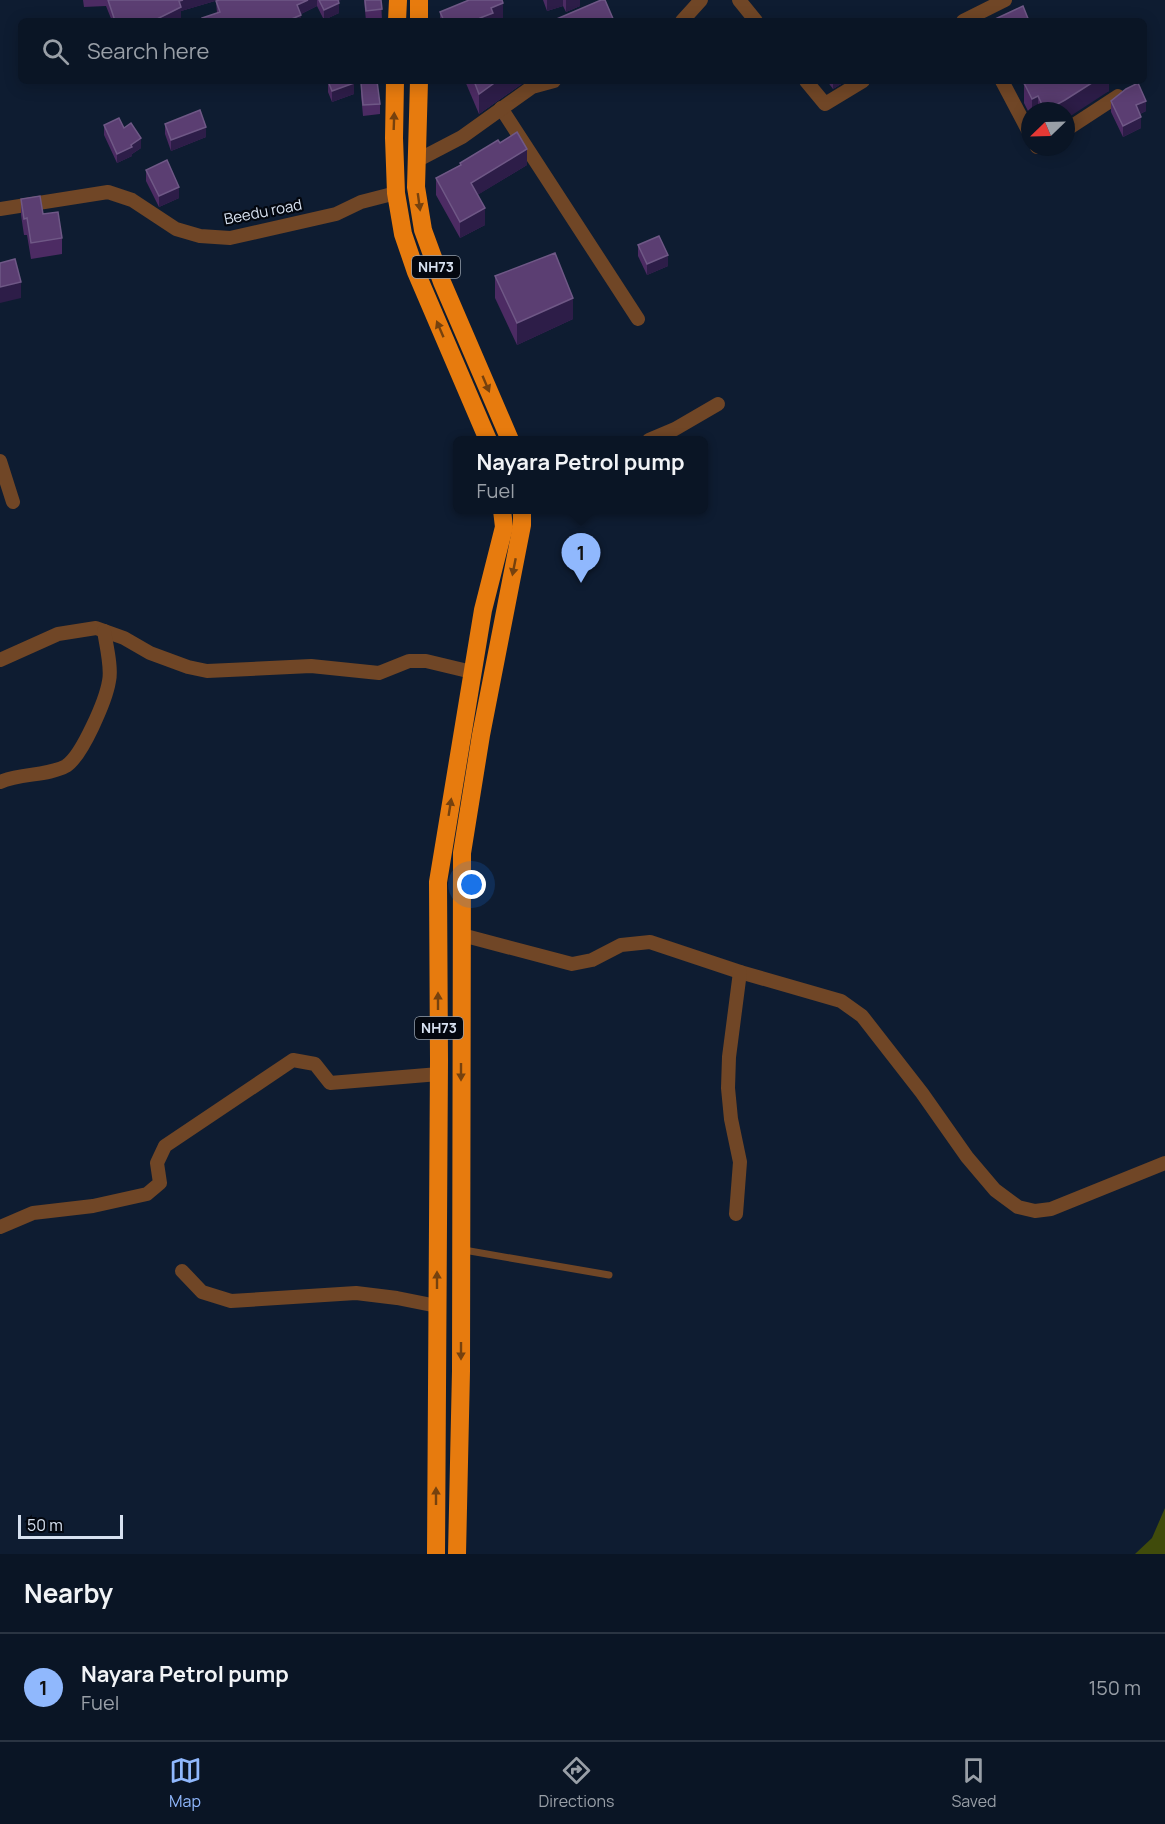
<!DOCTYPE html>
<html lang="en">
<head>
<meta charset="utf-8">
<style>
  :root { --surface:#0a1525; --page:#131e2d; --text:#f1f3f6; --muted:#999fa7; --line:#2a3442; --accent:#90b8fd }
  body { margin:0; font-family:Manrope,sans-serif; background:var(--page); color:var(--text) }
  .compass { position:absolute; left:1021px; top:102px; width:54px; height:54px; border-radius:50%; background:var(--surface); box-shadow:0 3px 15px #0003; rotate:247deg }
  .scale { position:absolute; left:18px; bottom:15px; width:105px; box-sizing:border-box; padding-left:6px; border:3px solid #d7e1f0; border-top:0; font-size:16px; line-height:21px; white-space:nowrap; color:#d7e1f0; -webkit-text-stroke:4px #03070f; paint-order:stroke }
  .you { position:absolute; left:472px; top:885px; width:21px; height:21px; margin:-15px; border:4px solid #fff; border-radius:50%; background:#1a73e8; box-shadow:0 0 0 9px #1a73e833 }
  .badge { display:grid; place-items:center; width:39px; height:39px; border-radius:50%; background:var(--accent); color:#111; font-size:20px; font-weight:700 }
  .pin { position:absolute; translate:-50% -50px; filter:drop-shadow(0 2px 3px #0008) }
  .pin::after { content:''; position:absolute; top:32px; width:21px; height:18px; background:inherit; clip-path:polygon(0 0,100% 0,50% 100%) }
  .popup { position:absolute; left:453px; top:436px; width:255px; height:78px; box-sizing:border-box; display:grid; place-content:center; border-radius:9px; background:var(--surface); filter:drop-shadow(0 2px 4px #0005); font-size:20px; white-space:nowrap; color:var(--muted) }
  .popup b { font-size:22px; color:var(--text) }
  .popup::after { content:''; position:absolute; left:50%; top:100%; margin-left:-12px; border:12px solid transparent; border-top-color:var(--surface) }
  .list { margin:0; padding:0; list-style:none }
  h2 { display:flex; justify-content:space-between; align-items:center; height:78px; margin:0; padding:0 24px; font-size:26px }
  h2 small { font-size:20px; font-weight:400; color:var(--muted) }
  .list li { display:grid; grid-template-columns:39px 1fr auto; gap:18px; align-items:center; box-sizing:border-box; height:108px; padding:0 24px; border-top:2px solid var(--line) }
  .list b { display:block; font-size:22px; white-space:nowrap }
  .list p { margin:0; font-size:20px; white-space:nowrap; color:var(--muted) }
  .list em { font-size:20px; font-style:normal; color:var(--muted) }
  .icon { flex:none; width:33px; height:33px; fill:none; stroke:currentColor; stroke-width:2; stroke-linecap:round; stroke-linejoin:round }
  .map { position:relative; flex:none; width:1165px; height:1554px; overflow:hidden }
  .search { position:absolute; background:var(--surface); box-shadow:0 3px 15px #0003; left:18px; right:18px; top:18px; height:66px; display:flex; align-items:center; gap:15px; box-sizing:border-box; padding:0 21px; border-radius:9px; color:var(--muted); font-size:22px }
  .sheet { height:186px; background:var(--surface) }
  nav { display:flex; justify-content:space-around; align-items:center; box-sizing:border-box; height:84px; border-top:2px solid var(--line); background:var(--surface); font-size:16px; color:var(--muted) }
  nav a { display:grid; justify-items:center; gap:3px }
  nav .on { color:var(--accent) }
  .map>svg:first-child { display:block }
  .forest { fill:#404b0b }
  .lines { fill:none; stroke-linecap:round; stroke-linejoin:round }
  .lane { stroke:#704626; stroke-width:7 }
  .street { stroke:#704626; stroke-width:14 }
  .highway { stroke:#e77b0e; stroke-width:18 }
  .wall { fill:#4c2b63 }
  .shaded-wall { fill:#2d1d48 }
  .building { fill:#5b3e72; stroke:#6f5886; stroke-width:1.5 }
  .oneway { fill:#75410e }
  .labels { text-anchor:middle; stroke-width:4.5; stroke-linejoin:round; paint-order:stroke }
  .shield { fill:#03070f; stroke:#97a0ac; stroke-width:1.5 }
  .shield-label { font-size:14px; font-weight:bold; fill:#d7e1f0 }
  .street-label { font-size:15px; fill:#d7e1f0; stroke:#03070f }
</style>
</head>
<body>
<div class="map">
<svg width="1165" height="1554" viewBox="0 0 1165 1554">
  <rect width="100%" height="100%" fill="#0e1c31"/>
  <path class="forest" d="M1165 1508V1554H1135L1152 1538Z"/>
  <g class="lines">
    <path class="lane" d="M464 1250 609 1275"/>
    <g class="street">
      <path d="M739 0 756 21"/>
      <path d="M682 21 701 0"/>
      <path d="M963 21 1005 0"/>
      <path d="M806 81 825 104 863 81"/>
      <path d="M1002 81 1030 134"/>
      <path d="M501 108 638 319"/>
      <path d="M1066 130 1118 96"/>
      <path d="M1037 147H1039"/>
      <path d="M416 161 462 137 532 87 554 81"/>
      <path d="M0 209 108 192 132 200 176 229 200 236 230 238 336 214 361 202 396 193"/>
      <path d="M649 440 675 429 718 404"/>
      <path d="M0 461 13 502"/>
      <path d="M0 660 58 634 96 628 124 638 150 653 188 667 207 671 311 666 379 673 409 661H426L472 672"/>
      <path d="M0 782C20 773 48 776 66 766 82 756 106 700 109 681 112 668 106 644 104 631"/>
      <path d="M462 935 572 964 592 960 621 945 650 942 740 972 841 1001 862 1016 922 1093 967 1157 995 1190 1018 1207 1035 1211 1051 1209 1165 1163"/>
      <path d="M736 1214 740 1162 731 1119 728 1088 729 1057 740 972"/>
      <path d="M0 1227 33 1213 93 1206 147 1194 160 1183 157 1163 165 1146 293 1060 315 1064 330 1083 439 1074"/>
      <path d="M182 1271 202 1292 231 1301 356 1293 397 1298 437 1306"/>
    </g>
    <g class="highway">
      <path d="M397 21 398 0"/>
      <path d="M419 21V0"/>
      <path d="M395 81 394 138 396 193 403 234 416 272 488 440"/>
      <path d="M419 81 416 187 423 230 442 282 510 440"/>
      <path d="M436 1554 439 1060 438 882 483 610 504 527 502 510"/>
      <path d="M457 1554 461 1371 462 853 481 735 522 525V510"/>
    </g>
  </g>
  <g class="wall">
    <path d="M83 0H215V1L181 11V18L174 21H112L106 6 84 7Z"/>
    <path d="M219 0H341L338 1 339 13 324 20 317 6 301 14V21H202V18L217 13 216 1Z"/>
    <path d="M364 0H381L382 20 366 21Z"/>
    <path d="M543 0H580V6L566 12 563 6 547 11Z"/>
    <path d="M440 12 503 21H440Z"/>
    <path d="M115 81H129L116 83Z"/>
    <path d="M328 81 354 94 332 102 328 92Z"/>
    <path d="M465 81H526L479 114Z"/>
    <path d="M827 81H846L833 89Z"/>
    <path d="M1021 81H1109V91L1066 111H1030V115L1024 103V85Z"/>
    <path d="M361 83 380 104V114L363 116 361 94Z"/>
    <path d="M1111 101 1146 111 1140 114 1141 128 1123 137 1111 112Z"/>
    <path d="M165 124 206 137 171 151 165 134Z"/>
    <path d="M104 125 124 128 141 148 132 154V156L117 163 104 135Z"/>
    <path d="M500 143 527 165 477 195 485 225 460 238 436 195V178L460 165V163Z"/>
    <path d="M146 170 179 198 159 207 146 181Z"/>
    <path d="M21 199 43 214 62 238V254L31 259 27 235H24L21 215Z"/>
    <path d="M638 245 668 266 647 275 638 256Z"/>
    <path d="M495 276 573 319 517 345 495 298Z"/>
  </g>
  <g class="shaded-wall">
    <path d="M183 0H215V1L181 11V18L174 21H155V20L179 1Z"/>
    <path d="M308 0H317V6L297 16V5Z"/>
    <path d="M547 0H563V6L547 11Z"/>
    <path d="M566 0H580V6L566 12Z"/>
    <path d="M339 3V13L324 20V10Z"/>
    <path d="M503 3V21H480V18L491 8Z"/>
    <path d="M301 15V21H287Z"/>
    <path d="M497 81H526L479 114V94Z"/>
    <path d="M833 81H846L833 89Z"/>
    <path d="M1095 81H1109V91L1066 119V111H1045Z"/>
    <path d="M354 83V94L332 102V91Z"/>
    <path d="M1038 96V111H1032V99Z"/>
    <path d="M1146 101V111L1136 116V105Z"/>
    <path d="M1141 117V128L1123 137V126Z"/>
    <path d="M206 127V137L171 151V140Z"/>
    <path d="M141 138V148L132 154V156L117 163V154Z"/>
    <path d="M527 149V165L471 199V183Z"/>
    <path d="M179 187V198L159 207V196Z"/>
    <path d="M485 208V225L460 238V222Z"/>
    <path d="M668 255V266L647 275V264Z"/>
    <path d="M21 282V298L0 303V287Z"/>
    <path d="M573 298V319L517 345V323Z"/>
  </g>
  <g class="building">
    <path d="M108 0H183L179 1 181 7 155 20V21H140L139 19 133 21H115Z"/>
    <path d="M219 0H308L297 5 301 15 287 21H203L202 18 220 12 216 1Z"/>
    <path d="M319 0H338L339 3 324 10Z"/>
    <path d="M365 0H381L382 9 366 11Z"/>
    <path d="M469 0H502L503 3 491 8 493 13 480 18 481 21H444L440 12Z"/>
    <path d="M601 0H605L614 21H552Z"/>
    <path d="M1023 6 1029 21H991Z"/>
    <path d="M328 81H353L354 83 332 91Z"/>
    <path d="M377 81 380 104 363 105 361 83Z"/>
    <path d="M474 81H497L479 94Z"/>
    <path d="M1029 81H1095L1065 100 1045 111 1038 96 1032 99 1024 83Z"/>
    <path d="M1138 83 1146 101 1136 105 1141 117 1123 126 1111 101 1126 89Z"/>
    <path d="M200 110 206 127 171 140 165 124Z"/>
    <path d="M119 118 124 128 131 123 141 138 131 145 132 147 117 154 104 125Z"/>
    <path d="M517 132 527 149 471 183 485 208 460 222 436 178 461 165 460 163 498 140 500 143Z"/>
    <path d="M167 160 179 187 159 196 146 170Z"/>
    <path d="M40 196 43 214 58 212 62 238 31 243 27 218 24 219 21 199Z"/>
    <path d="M659 236 668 255 647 264 638 245Z"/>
    <path d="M555 253 573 298 517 323 495 276Z"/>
    <path d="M15 259 21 282 0 287V263Z"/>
  </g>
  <defs><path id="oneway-solid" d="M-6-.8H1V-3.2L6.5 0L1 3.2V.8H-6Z" transform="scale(1.5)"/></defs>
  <g class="oneway">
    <use href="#oneway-solid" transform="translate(394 121) rotate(-88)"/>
    <use href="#oneway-solid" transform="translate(419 202) rotate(82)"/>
    <use href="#oneway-solid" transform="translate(440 329) rotate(-113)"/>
    <use href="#oneway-solid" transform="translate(486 384) rotate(67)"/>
    <use href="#oneway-solid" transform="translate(514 567) rotate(101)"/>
    <use href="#oneway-solid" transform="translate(450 807) rotate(-81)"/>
    <use href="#oneway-solid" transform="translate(438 1001) rotate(-90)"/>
    <use href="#oneway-solid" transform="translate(461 1072) rotate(90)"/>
    <use href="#oneway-solid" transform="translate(437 1280) rotate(-90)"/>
    <use href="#oneway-solid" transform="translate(461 1351) rotate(90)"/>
    <use href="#oneway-solid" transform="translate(436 1496) rotate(-90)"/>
  </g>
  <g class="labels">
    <g class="shield">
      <rect x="412" y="256" width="48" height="22" rx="4.5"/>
      <rect x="415" y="1017" width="48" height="22" rx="4.5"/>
    </g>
    <g class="shield-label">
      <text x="436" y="272">NH73</text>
      <text x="439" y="1033">NH73</text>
    </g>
    <g class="street-label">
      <text transform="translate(263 212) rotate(-11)" y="5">Beedu road</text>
    </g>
  </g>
</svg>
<svg class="compass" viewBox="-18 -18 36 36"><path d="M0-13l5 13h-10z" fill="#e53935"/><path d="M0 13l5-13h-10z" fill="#999fa7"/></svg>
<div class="scale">50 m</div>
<div class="you"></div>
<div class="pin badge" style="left:581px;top:583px">1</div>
<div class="popup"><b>Nayara Petrol pump</b>Fuel</div>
<div class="search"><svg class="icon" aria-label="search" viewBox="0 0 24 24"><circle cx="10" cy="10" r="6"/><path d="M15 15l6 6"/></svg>Search here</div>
</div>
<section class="sheet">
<h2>Nearby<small></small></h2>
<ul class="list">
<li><span class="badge">1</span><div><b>Nayara Petrol pump</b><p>Fuel</p></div><em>150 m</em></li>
</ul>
</section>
<nav>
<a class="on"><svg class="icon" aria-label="map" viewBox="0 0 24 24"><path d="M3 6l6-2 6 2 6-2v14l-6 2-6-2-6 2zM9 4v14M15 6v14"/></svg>Map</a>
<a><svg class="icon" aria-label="directions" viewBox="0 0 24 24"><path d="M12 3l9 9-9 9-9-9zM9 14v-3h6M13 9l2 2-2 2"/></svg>Directions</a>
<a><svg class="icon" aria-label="saved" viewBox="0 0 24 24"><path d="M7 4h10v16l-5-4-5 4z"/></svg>Saved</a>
</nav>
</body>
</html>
